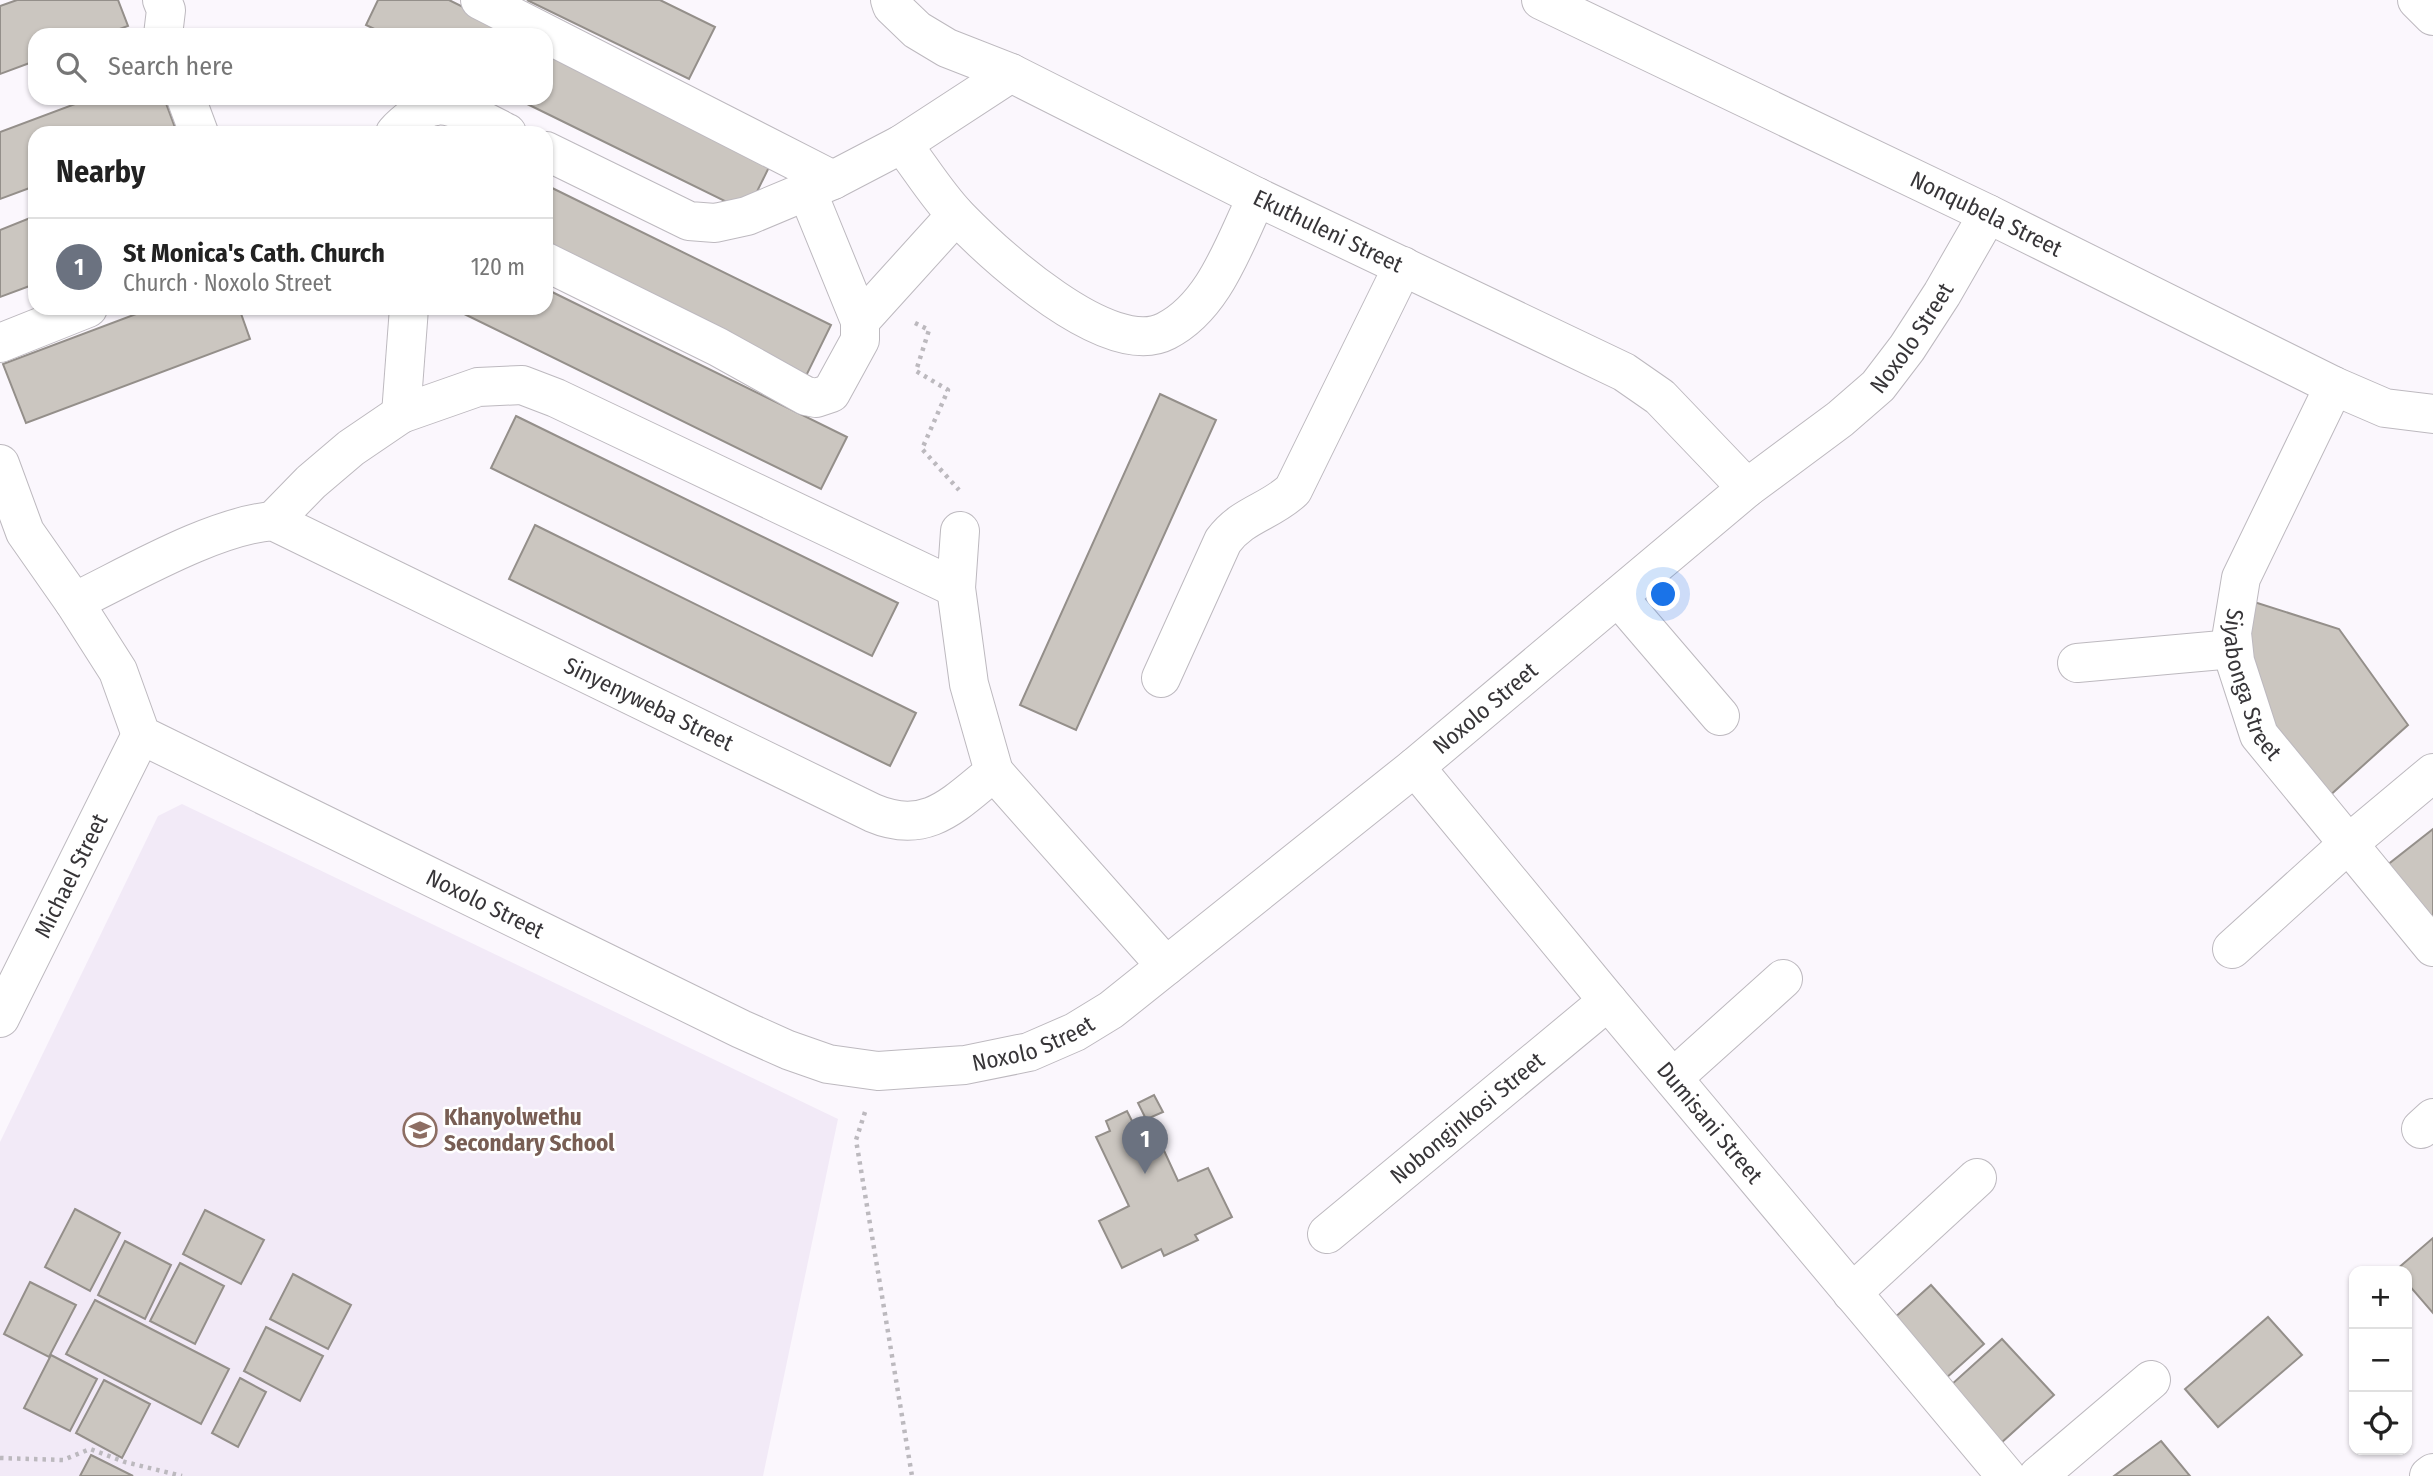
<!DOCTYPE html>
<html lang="en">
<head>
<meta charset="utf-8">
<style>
  :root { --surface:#fff; --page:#f2f2f2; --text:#222; --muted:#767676; --line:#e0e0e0; --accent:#0b8043 }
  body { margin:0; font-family:"Fira Sans Condensed",sans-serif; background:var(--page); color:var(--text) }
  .controls { position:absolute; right:21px; bottom:21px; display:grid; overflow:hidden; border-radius:14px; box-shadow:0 2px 5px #0004 }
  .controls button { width:63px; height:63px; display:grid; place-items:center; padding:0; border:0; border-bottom:2px solid var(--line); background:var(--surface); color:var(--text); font:35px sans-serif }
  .you { position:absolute; left:1664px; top:595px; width:24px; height:24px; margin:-18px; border:5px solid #fff; border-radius:50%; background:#1a73e8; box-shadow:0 0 0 10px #1a73e833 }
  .badge { display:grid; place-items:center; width:46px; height:46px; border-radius:50%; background:var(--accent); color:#fff; font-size:23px; font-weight:700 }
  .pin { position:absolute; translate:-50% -58px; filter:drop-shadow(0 2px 4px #0008) }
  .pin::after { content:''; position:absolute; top:37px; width:24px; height:21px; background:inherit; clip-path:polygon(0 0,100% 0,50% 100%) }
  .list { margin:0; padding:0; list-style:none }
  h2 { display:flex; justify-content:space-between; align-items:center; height:91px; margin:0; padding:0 28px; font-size:30px }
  h2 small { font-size:23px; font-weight:400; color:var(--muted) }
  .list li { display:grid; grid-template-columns:46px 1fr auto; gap:21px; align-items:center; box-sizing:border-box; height:98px; padding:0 28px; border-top:2px solid var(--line) }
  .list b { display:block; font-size:26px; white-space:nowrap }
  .list p { margin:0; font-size:23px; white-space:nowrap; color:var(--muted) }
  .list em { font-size:23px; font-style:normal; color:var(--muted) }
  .icon { flex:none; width:38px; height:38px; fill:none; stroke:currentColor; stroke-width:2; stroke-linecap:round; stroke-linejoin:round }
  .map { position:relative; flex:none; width:2433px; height:1476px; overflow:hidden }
  .search { position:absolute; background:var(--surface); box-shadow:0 2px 5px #0004; left:28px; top:28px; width:525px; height:77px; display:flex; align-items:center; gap:18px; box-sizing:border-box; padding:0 24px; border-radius:21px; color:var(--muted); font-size:26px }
  .panel { position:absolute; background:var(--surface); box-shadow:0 2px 5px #0004; left:28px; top:126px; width:525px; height:189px; border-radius:21px }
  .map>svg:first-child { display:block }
  .built { fill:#f2eaf7 }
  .building { fill:#cbc6c0; stroke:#948f8a; stroke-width:2 }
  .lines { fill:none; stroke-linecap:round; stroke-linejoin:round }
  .minor-casing { stroke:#bdb9bf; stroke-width:40 }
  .path { stroke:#bcb9be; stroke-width:4.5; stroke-dasharray:3.5 5; stroke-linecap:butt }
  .minor { stroke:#fff; stroke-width:38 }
  .labels { text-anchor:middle; stroke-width:5; stroke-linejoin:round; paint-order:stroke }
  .street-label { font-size:23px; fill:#373538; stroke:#fff }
  .education-label { font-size:23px; font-weight:bold; fill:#785e54; stroke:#fff; text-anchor:start }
</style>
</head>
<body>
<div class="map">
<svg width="2433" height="1476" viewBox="0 0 2433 1476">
  <rect width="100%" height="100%" fill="#fbf7fd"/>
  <path class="built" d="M182 804 838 1119 763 1476H0V1142L158 816Z"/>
  <g class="building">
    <path d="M17 0H118L128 26 103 35H35V61L0 74V6Z"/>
    <path d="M378 0H449L520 35H387L366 25Z"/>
    <path d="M527 0H660L715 27 689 79Z"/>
    <path d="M546 48 773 159 747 212 515 98H546Z"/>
    <path d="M91 98H164L177 133H35V186L0 199V132Z"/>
    <path d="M546 185 831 325 805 378 546 251Z"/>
    <path d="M35 216V284L0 297V230Z"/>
    <path d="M546 289 847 437 821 489 452 308H546Z"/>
    <path d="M152 308H239L250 339 26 423 3 364Z"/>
    <path d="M1160 394 1216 420 1076 730 1020 705Z"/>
    <path d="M516 416 898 603 872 656 491 468Z"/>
    <path d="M535 525 916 713 890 766 509 579Z"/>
    <path d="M2251 601 2339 629 2408 725 2327 798 2265 729 2242 653Z"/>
    <path d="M2433 829V926L2386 866Z"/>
    <path d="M1154 1095 1163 1112 1149 1118 1178 1181 1208 1168 1232 1217 1195 1235 1198 1240 1164 1256 1161 1249 1122 1268 1099 1221 1129 1206 1096 1137 1110 1131 1106 1121 1127 1111 1133 1123 1145 1117 1138 1103Z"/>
    <path d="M75 1209 120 1233 90 1291 45 1267Z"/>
    <path d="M205 1210 264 1240 241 1284 183 1254Z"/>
    <path d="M2433 1238V1313L2407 1283V1271L2396 1270Z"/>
    <path d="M125 1241 171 1265 145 1319 98 1295Z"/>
    <path d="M180 1263 224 1286 195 1344 150 1321Z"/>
    <path d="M293 1274 351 1305 328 1349 270 1319Z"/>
    <path d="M30 1282 76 1305 49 1357 4 1334Z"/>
    <path d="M1931 1285 1984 1344 1945 1379 1892 1320Z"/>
    <path d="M95 1300 229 1369 201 1424 66 1354Z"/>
    <path d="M2268 1317 2302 1355 2218 1427 2185 1389Z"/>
    <path d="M266 1327 323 1356 300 1401 244 1371Z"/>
    <path d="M2002 1339 2054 1395 2001 1443 1951 1385Z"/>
    <path d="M51 1355 97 1379 70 1431 24 1408Z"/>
    <path d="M240 1378 266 1392 238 1447 212 1433Z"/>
    <path d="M104 1380 150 1404 122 1458 76 1433Z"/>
    <path d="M2161 1441 2190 1476H2114Z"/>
    <path d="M91 1455 133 1476H80Z"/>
  </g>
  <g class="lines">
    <defs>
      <g id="minor">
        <path d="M162 0 166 10 163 35"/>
        <path d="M480 0 833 180"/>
        <path id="s1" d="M890 0 892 6 917 30 947 48 1011 73 1257 197 1624 372 1660 397 1747 488"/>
        <path id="s2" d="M1541 0 1988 214 2334 386 2385 408 2433 414"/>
        <path d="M2417 0 2433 16"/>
        <path d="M186 98 199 133"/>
        <path d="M395 133C403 124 423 107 436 106 453 103 491 125 507 133"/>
        <path d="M902 144C920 167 936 194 957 216 994 254 1109 361 1166 331 1215 306 1234 243 1257 197"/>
        <path d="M546 151 689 221 715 223 747 216 833 180 902 144 1011 73"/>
        <path d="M546 262 718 347 806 396 816 398 831 393 860 340V321L807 191"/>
        <path d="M860 321 956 215"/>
        <path d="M0 343 88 308"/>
        <path id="s3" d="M2334 386 2241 578 2232 633 2235 661 2259 735 2433 947"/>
        <path d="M401 414 409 308"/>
        <path id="s4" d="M0 464 25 532 74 602 118 671 141 735 741 1029 788 1050 828 1064 878 1071 965 1065 1029 1052 1075 1032 1111 1010 1415 767 1747 488 1840 419 1878 386 1907 348 1942 294 1988 214"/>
        <path d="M273 521 311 482 351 448 401 414 478 387 522 385 556 398 956 588"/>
        <path d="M1618 597 1720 716"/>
        <path id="s5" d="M74 602C130 575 213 526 273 521L873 813C927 836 954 804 994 772L969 684 956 588 960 531"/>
        <path d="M2077 663 2233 649"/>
        <path d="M1161 678 1223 541C1243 514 1270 512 1293 490L1403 266"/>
        <path id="s6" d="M1415 767 1608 1001 2006 1476"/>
        <path d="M994 772 1166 966"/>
        <path d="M2232 949 2348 844 2433 773"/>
        <path id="s7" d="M0 1018 141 735"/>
        <path d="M1673 1078 1783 979"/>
        <path d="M2421 1129 2433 1118"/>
        <path id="s8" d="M1327 1234 1608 1001"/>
        <path d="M1852 1293 1977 1178"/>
        <path d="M2038 1476 2151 1380"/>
        <path d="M2429 1476 2433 1473"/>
      </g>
    </defs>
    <use href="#minor" class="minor-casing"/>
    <g class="path">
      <path d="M915 323 929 330 916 371 948 390 922 449 959 490"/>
      <path d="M865 1112 856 1140 912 1476"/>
      <path d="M0 1458 63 1460 90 1449 125 1462 182 1476"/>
    </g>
    <use href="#minor" class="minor"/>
  </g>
  <defs>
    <symbol id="school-ring" viewBox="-11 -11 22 22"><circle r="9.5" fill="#fff" stroke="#8d6e63" stroke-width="1.5"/><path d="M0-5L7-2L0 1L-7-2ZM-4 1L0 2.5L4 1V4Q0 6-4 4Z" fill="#8d6e63"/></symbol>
  </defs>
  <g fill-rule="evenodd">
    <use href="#school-ring" x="401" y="1111" width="38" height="38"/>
  </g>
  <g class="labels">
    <g class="street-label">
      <text dy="8" stroke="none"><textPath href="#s2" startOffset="494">Nonqubela Street</textPath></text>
      <text dy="8" stroke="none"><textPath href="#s1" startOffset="499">Ekuthuleni Street</textPath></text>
      <text dy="8" stroke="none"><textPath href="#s4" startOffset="2413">Noxolo Street</textPath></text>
      <text dy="8" stroke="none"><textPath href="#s3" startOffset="324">Siyabonga Street</textPath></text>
      <text dy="8" stroke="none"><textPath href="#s5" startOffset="634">Sinyenyweba Street</textPath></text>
      <text dy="8" stroke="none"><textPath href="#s4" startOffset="1846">Noxolo Street</textPath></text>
      <text dy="8" stroke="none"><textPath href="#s7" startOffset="159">Michael Street</textPath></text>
      <text dy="8" stroke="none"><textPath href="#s4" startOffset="691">Noxolo Street</textPath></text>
      <text dy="8" stroke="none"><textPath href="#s4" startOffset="1279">Noxolo Street</textPath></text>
      <text dy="8" stroke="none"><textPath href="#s8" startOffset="182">Nobonginkosi Street</textPath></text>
      <text dy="8" stroke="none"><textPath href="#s6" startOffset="462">Dumisani Street</textPath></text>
    </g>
    <g class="education-label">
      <text x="444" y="1125">Khanyolwethu<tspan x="444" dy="26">Secondary School</tspan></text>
    </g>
  </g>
</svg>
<div class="controls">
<button>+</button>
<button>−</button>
<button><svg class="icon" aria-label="locate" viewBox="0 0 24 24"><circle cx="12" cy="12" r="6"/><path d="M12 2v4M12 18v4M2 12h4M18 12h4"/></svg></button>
</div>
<div class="you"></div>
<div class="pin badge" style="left:1145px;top:1174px;background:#6b7280">1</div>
<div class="search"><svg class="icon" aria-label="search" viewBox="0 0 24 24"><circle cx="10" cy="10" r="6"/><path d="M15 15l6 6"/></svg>Search here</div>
<section class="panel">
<h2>Nearby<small></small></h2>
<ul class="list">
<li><span class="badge" style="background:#6b7280">1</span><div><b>St Monica's Cath. Church</b><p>Church · Noxolo Street</p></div><em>120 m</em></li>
</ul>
</section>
</div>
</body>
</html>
